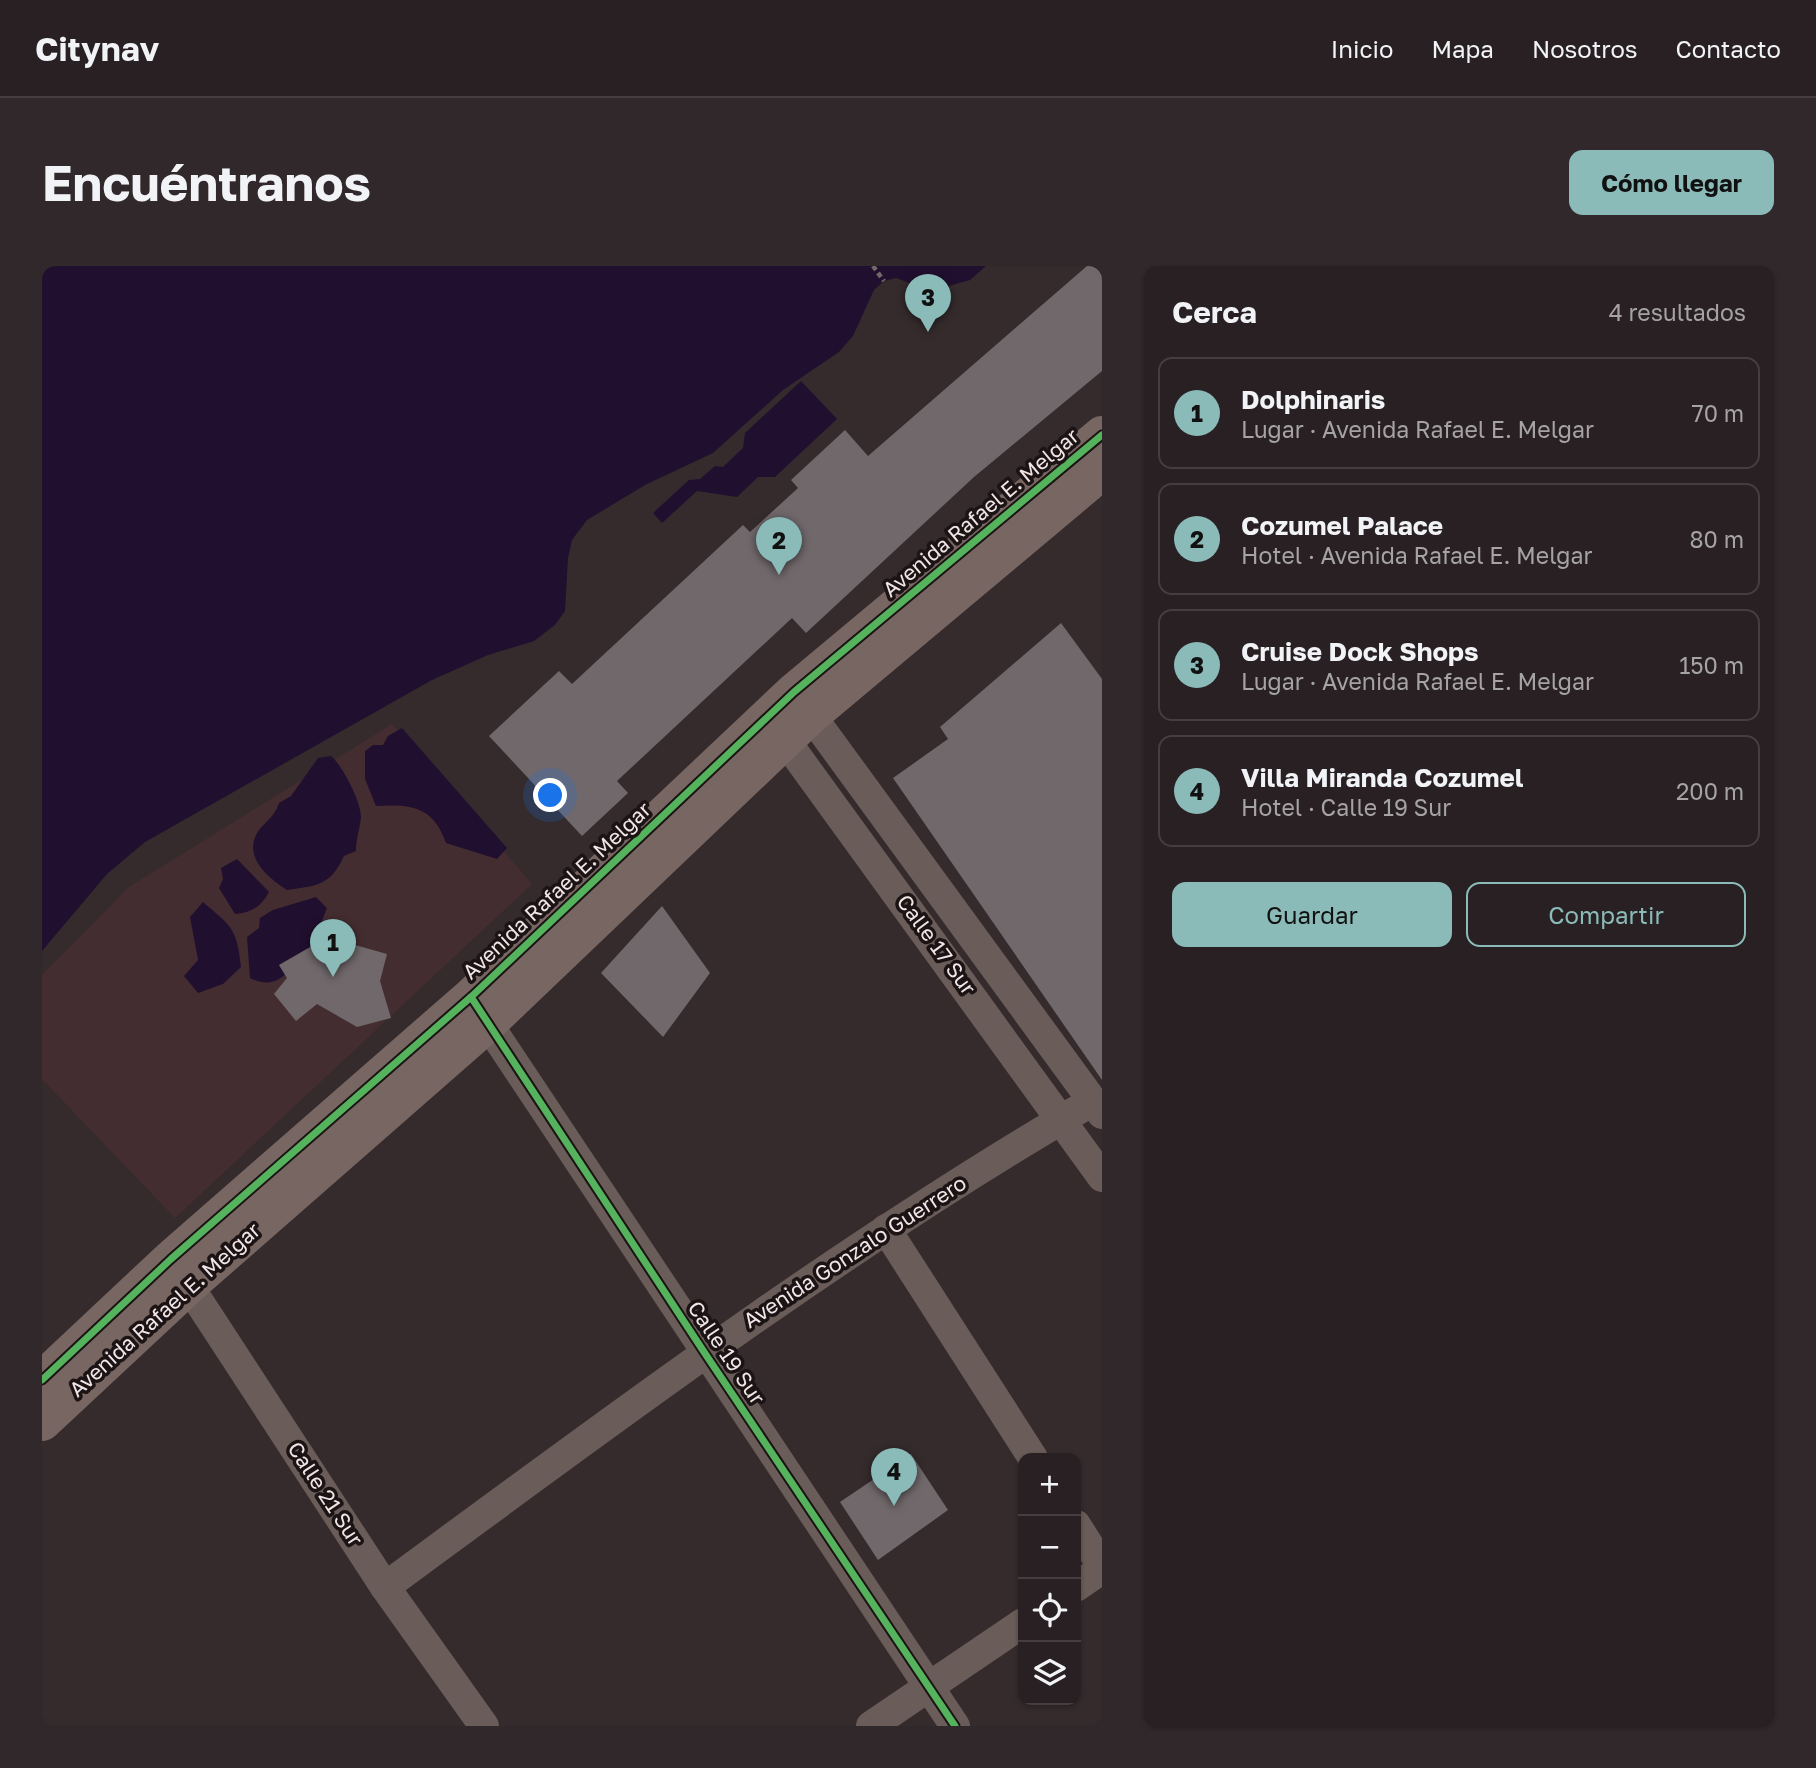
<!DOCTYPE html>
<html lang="es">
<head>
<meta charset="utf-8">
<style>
  :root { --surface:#282022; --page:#30282a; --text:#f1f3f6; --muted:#a5a3a5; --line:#443e40; --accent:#8bbbb9 }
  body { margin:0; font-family:"Golos Text",sans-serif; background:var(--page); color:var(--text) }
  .controls { position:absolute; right:21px; bottom:21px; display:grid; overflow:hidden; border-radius:14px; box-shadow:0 2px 5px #0004 }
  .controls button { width:63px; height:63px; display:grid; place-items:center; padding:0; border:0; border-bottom:2px solid var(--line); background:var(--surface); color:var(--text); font:35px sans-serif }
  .you { position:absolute; left:509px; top:530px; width:24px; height:24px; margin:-18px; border:5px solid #fff; border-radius:50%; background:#1a73e8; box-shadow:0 0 0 10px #1a73e833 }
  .badge { display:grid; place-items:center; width:46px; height:46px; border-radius:50%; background:var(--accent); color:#111; font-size:23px; font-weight:700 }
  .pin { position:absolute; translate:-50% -58px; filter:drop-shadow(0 2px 4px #0008) }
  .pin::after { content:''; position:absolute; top:37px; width:24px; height:21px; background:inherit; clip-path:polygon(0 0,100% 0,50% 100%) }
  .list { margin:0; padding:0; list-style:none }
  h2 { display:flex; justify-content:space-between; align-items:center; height:91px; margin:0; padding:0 28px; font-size:30px }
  h2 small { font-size:23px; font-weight:400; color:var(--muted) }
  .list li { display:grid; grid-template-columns:46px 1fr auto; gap:21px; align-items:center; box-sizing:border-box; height:112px; margin:0 14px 14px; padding:0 14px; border:2px solid var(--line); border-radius:14px }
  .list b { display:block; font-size:26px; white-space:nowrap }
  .list p { margin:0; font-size:23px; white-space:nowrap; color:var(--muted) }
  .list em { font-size:23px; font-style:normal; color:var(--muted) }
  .actions { display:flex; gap:14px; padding:21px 28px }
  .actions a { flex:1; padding:16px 0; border:2px solid var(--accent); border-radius:14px; text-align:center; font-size:24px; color:var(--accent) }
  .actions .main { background:var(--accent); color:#111 }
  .icon { flex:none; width:38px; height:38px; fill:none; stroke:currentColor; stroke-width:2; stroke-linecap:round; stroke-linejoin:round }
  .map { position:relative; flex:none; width:1060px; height:1460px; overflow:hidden; border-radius:14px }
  header { display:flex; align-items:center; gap:42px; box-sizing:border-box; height:98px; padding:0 35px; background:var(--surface); border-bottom:2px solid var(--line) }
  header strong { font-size:33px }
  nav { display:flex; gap:38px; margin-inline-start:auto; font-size:24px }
  .intro { display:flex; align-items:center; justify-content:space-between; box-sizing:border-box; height:168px; padding:0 42px }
  h1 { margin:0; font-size:49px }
  .button { padding:18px 32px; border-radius:14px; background:var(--accent); color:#111; font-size:24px; font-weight:700 }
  main { display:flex; gap:42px; padding:0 42px }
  aside { flex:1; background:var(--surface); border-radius:14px; box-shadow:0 2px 5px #0004 }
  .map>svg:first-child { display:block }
  .built { fill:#442d30 }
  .water { fill:#210f2f }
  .building { fill:#70686b }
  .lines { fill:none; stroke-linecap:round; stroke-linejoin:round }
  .path { stroke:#726866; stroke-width:4.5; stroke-dasharray:5 3.5; stroke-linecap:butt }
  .minor { stroke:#6a5c58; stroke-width:30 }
  .secondary { stroke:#776661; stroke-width:38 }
  .cycleway-casing { stroke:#1b1314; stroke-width:11 }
  .cycleway { stroke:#56b35d; stroke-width:7 }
  .labels { text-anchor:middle; stroke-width:7; stroke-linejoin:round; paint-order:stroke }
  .street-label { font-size:21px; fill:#f1e5e7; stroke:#1b1314 }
</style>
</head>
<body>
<header>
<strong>Citynav</strong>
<nav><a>Inicio</a><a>Mapa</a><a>Nosotros</a><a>Contacto</a></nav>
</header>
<div class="intro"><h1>Encuéntranos</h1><a class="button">Cómo llegar</a></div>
<main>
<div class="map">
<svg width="1060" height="1460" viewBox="0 0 1060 1460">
  <rect width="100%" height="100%" fill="#352b2d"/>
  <path class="built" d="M350 458 490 618 133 952 0 813V709L87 621Z"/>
  <g class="water">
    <path d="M0 0H944L928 14 889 25 854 12 842 15 832 24 811 70 797 86 741 124 671 187 603 219 545 254 530 274 526 292 523 345 513 359 492 375 446 389 390 414 103 576 65 608 0 685Z"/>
    <path d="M759 115 795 153 733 211H716L695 231 655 225 620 257 611 247 647 214 658 213 673 200 681 201 701 182 703 167Z"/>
    <path d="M360 462 465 582 455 593 404 577C391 540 369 538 334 540L323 513V485L331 479H341L346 470Z"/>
    <path d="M289 490C300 499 319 535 319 551 318 562 314 573 314 585L302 590C289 619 275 620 245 624 226 612 199 590 217 564 225 554 233 550 237 537L249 530 276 492Z"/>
    <path d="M195 593 227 626C220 640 209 647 193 648L177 622 181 613 179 602Z"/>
    <path d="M274 631 285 642 270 680 237 699 243 709C231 718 222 719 208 712L205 671 217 662 218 652 231 644Z"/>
    <path d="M161 636C190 661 195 662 199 701L181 718 156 727 142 710 156 694 148 651Z"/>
  </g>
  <g class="building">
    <path d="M1045 0H1060V105L932 211 764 367 750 352 575 515 586 527 540 570 447 470 517 405 530 418 701 259 708 266 756 222 749 214 803 164 826 190Z"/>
    <path d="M1019 357 1060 413V814L851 512 906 473 898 461Z"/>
    <path d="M620 640 668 707 621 771 559 707Z"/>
    <path d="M277 658 309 667 306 677 345 688 338 715 349 752 315 761 275 738 254 755 232 728 245 712 237 699 270 680Z"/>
    <path d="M869 1188 906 1244 836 1294 798 1236Z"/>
  </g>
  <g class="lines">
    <path class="path" d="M831 0 842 15"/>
    <g class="minor">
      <path d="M757 433 1060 848"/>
      <path d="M730 456 1060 911"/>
      <path d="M434 740 913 1460"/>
      <path d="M844 963 991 1192"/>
      <path d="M135 1002 343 1321 442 1460"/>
      <path d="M1034 1259 1060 1300"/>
      <path d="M343 1321C574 1151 803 979 1051 835"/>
      <path d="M1034 1321 1060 1303"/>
      <path d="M829 1460 981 1357"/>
    </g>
    <g class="secondary">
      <path d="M0 1114 129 993 429 731 752 426 1060 169"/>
      <path d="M0 1156 148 1018 445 758 769 449 1060 205"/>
    </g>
    <defs>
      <g id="cycleway">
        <path d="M429 731 662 1086 913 1460"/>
        <path d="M0 1114 129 993 429 731 752 426 1060 169"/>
      </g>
    </defs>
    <use href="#cycleway" class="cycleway-casing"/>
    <use href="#cycleway" class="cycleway"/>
  </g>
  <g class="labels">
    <g class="street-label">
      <text transform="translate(939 247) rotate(-40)" y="7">Avenida Rafael E. Melgar</text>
      <text transform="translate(515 625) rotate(-43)" y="7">Avenida Rafael E. Melgar</text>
      <text transform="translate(894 679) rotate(54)" y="7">Calle 17 Sur</text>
      <text transform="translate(813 986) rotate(-33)" y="7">Avenida Gonzalo Guerrero</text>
      <text transform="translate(123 1044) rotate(-42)" y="7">Avenida Rafael E. Melgar</text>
      <text transform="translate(684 1087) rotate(56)" y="7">Calle 19 Sur</text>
      <text transform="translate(283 1228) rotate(57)" y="7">Calle 21 Sur</text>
    </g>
  </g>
</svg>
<div class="controls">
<button>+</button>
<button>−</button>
<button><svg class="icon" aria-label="locate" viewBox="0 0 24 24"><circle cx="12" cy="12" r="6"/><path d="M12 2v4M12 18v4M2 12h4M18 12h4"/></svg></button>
<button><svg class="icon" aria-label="layers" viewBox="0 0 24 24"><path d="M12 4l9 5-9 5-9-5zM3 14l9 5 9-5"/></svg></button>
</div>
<div class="you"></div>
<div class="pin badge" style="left:291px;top:711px">1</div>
<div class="pin badge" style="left:737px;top:309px">2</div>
<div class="pin badge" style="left:886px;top:66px">3</div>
<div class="pin badge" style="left:852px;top:1240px">4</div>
</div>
<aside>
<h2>Cerca<small>4 resultados</small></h2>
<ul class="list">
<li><span class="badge">1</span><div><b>Dolphinaris</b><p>Lugar · Avenida Rafael E. Melgar</p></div><em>70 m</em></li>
<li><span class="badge">2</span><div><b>Cozumel Palace</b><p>Hotel · Avenida Rafael E. Melgar</p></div><em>80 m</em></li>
<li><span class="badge">3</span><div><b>Cruise Dock Shops</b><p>Lugar · Avenida Rafael E. Melgar</p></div><em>150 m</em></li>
<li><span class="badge">4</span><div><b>Villa Miranda Cozumel</b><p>Hotel · Calle 19 Sur</p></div><em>200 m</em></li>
</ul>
<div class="actions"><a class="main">Guardar</a><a>Compartir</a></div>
</aside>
</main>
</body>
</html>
